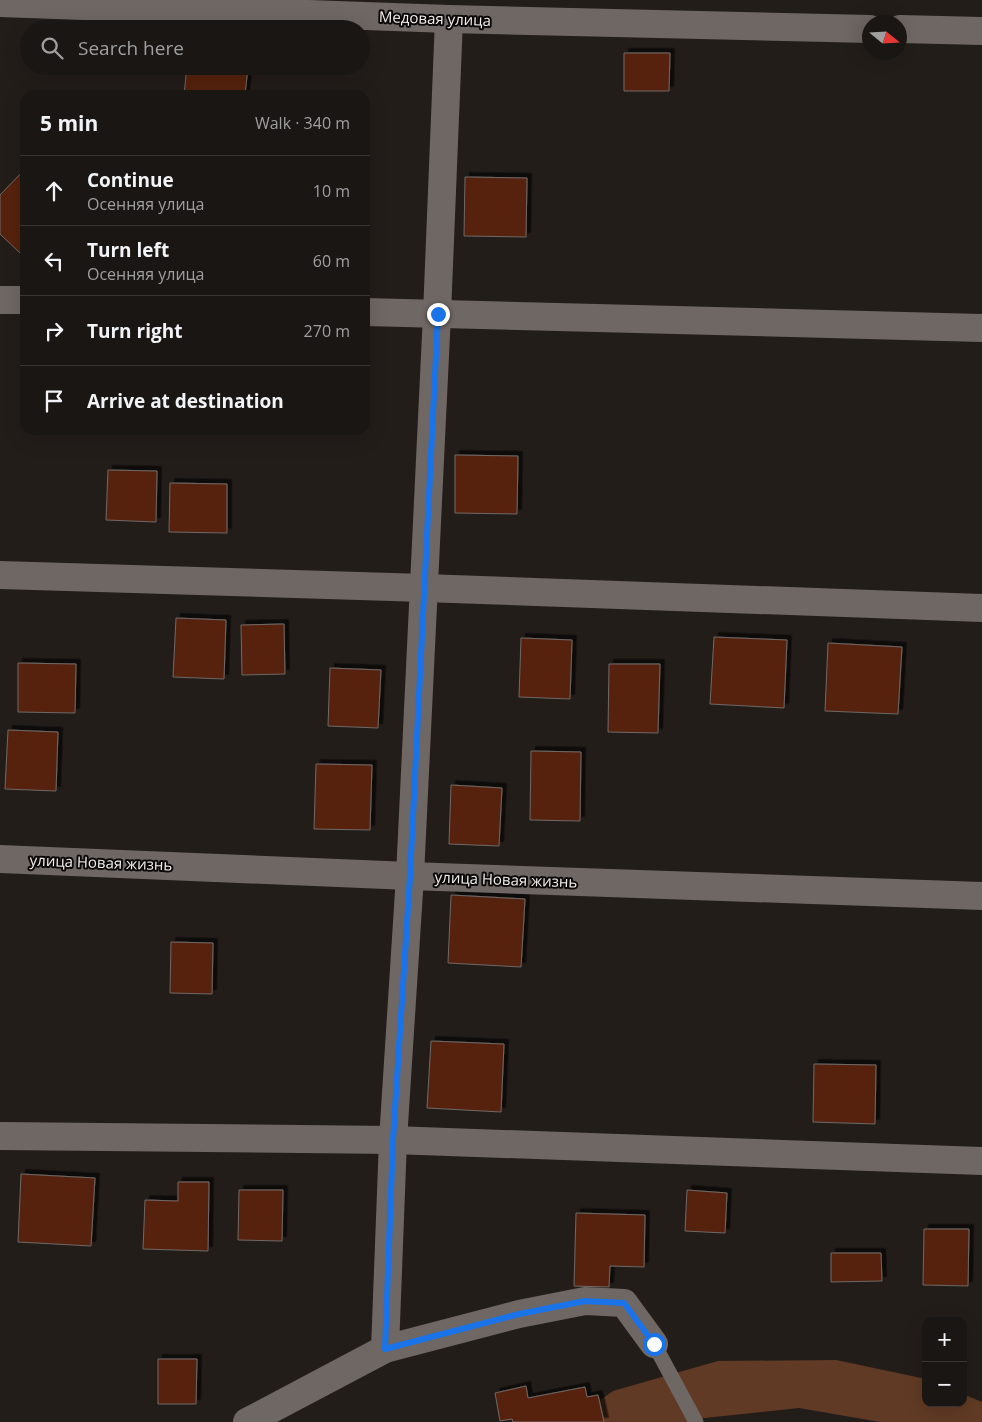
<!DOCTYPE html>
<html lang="en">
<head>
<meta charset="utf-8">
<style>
  :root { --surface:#1a1614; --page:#272322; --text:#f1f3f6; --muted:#9f9fa0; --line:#383534 }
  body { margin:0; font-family:"Open Sans",sans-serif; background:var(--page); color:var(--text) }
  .controls { position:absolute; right:15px; bottom:15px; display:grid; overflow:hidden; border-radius:10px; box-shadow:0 5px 20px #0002 }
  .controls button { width:45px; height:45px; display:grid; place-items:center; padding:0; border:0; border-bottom:1px solid var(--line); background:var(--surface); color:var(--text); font:25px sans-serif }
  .compass { position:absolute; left:862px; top:15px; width:45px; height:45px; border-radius:50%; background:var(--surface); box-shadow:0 5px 20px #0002; rotate:108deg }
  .stop { position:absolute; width:15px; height:15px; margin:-11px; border:4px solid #1a73e8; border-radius:50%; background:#fff }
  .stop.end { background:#1a73e8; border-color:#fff; box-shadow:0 1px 5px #0008 }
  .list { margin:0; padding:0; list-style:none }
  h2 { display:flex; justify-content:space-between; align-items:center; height:65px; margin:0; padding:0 20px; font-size:21px }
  h2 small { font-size:16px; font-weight:400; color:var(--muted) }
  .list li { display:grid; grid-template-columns:32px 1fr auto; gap:15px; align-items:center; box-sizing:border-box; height:70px; padding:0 20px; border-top:1px solid var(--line) }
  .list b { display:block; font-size:19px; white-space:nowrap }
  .list p { margin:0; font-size:16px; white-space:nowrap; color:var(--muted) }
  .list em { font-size:16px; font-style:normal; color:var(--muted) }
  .icon { flex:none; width:28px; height:28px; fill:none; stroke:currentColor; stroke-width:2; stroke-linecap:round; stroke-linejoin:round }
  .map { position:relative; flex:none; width:982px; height:1422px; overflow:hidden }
  .search { position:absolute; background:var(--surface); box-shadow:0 5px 20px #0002; left:20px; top:20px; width:350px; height:55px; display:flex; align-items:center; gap:12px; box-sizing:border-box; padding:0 18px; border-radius:28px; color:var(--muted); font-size:19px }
  .panel { position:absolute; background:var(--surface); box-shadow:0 5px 20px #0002; left:20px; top:90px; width:350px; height:345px; border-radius:15px }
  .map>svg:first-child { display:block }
  .green { fill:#603a24 }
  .building { fill:#562311; stroke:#706866; filter:url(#shadow) }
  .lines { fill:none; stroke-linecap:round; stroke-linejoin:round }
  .service { stroke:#6e6763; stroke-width:15 }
  .minor { stroke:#6e6763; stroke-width:28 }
  .route { stroke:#1a73e8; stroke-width:6 }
  .labels { text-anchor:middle; stroke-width:4; stroke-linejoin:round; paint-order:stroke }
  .street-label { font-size:15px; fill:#f3efed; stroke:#0b0807 }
</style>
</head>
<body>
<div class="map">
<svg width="982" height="1422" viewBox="0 0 982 1422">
  <defs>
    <filter id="shadow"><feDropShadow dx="4.5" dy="-4.5" stdDeviation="0" flood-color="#0009"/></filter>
  </defs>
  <rect width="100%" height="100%" fill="#231d1a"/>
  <path class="green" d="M836 1360 926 1379V1403H963V1394L982 1402V1422H880L799 1408 695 1419 692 1422H569L613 1391 718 1361Z"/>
  <g class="building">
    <path d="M624 53H670L669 91H624Z"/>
    <path d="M187 66 248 67 245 95H184Z"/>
    <path d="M25 169V250L21 254 0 234V195Z"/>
    <path d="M465 177 527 178 526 237 464 236Z"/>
    <path d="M455 455 518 456 517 514 455 513Z"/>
    <path d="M108 470 157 471 156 522 106 520Z"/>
    <path d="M170 483 227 484V533L169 532Z"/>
    <path d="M176 618 226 620 224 679 173 677Z"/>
    <path d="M284 624 285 674 242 675 241 625Z"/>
    <path d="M714 637 787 640 784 708 710 704Z"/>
    <path d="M521 638 572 640 570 699 519 697Z"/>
    <path d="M828 643 902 647 898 714 825 711Z"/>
    <path d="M18 663 76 664 75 713 18 712Z"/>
    <path d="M609 664H660L658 733 608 732Z"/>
    <path d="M330 668 381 670 378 728 328 726Z"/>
    <path d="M8 730 58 732 56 791 5 789Z"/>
    <path d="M531 751 581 752 580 821 530 820Z"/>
    <path d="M316 764 372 765 370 830 314 829Z"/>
    <path d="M451 785 502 788 499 846 449 844Z"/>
    <path d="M451 895 525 899 521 967 448 963Z"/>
    <path d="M171 942 213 943 212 994 170 993Z"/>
    <path d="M431 1041 504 1044 501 1112 427 1108Z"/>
    <path d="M814 1064 876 1065 875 1124 813 1122Z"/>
    <path d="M21 1174 95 1178 91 1246 18 1242Z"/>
    <path d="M178 1182H209L208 1251 143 1249 145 1200 178 1201Z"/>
    <path d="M239 1190H283L282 1241 238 1240Z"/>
    <path d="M687 1190 727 1193 725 1233 685 1231Z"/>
    <path d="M576 1213 645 1215 644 1267 610 1266 609 1287 574 1286Z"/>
    <path d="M924 1229H969L968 1286 923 1285Z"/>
    <path d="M831 1253H881L882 1281 831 1282Z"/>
    <path d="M158 1359H197L196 1404H158Z"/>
    <path d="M526 1386 528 1398 585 1387 587 1397 598 1395 604 1422H513L512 1419 500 1421 495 1393Z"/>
  </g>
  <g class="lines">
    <path class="service" d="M654 1344 696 1422"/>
    <g class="minor">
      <path d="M0 3 449 19 870 29"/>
      <path d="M900 29 982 31"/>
      <path d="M0 300H25"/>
      <path d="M365 312 982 328"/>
      <path d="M0 575 424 588 982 608"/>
      <path d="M0 859 410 876 982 896"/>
      <path d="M0 1136 393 1140 982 1161"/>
      <path d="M385 1349 393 1140 410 876 437 314 449 19"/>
      <path d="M247 1422 385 1349 519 1314 585 1301 624 1303 654 1344"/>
    </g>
  </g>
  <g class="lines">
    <path class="route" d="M438 314 410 876 393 1140 385 1349 519 1314 585 1301 624 1303 654 1344"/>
  </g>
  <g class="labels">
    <g class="street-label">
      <text transform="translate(435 19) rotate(2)" y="5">Медовая улица</text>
      <text transform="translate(101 863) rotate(2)" y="5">улица Новая жизнь</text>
      <text transform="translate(506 880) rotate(2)" y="5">улица Новая жизнь</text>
    </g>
  </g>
</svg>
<div class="controls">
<button>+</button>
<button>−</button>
</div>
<svg class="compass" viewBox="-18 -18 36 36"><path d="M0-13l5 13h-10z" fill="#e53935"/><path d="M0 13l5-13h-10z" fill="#9f9fa0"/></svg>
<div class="stop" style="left:654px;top:1344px"></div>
<div class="stop end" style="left:438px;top:314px"></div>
<div class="search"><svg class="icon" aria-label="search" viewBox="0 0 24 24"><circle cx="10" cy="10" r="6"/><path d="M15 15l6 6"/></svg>Search here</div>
<section class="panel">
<h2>5 min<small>Walk · 340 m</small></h2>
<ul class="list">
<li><svg class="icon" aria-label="ahead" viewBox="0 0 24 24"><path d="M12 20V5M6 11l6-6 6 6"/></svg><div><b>Continue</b><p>Осенняя улица</p></div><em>10 m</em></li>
<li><svg class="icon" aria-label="left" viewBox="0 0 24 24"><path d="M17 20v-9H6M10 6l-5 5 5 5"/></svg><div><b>Turn left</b><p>Осенняя улица</p></div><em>60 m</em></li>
<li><svg class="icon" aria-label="right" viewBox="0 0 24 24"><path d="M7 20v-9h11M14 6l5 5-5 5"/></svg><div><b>Turn right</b></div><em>270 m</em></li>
<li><svg class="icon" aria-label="arrive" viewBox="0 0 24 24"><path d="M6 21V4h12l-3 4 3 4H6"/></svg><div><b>Arrive at destination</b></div></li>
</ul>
</section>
</div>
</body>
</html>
